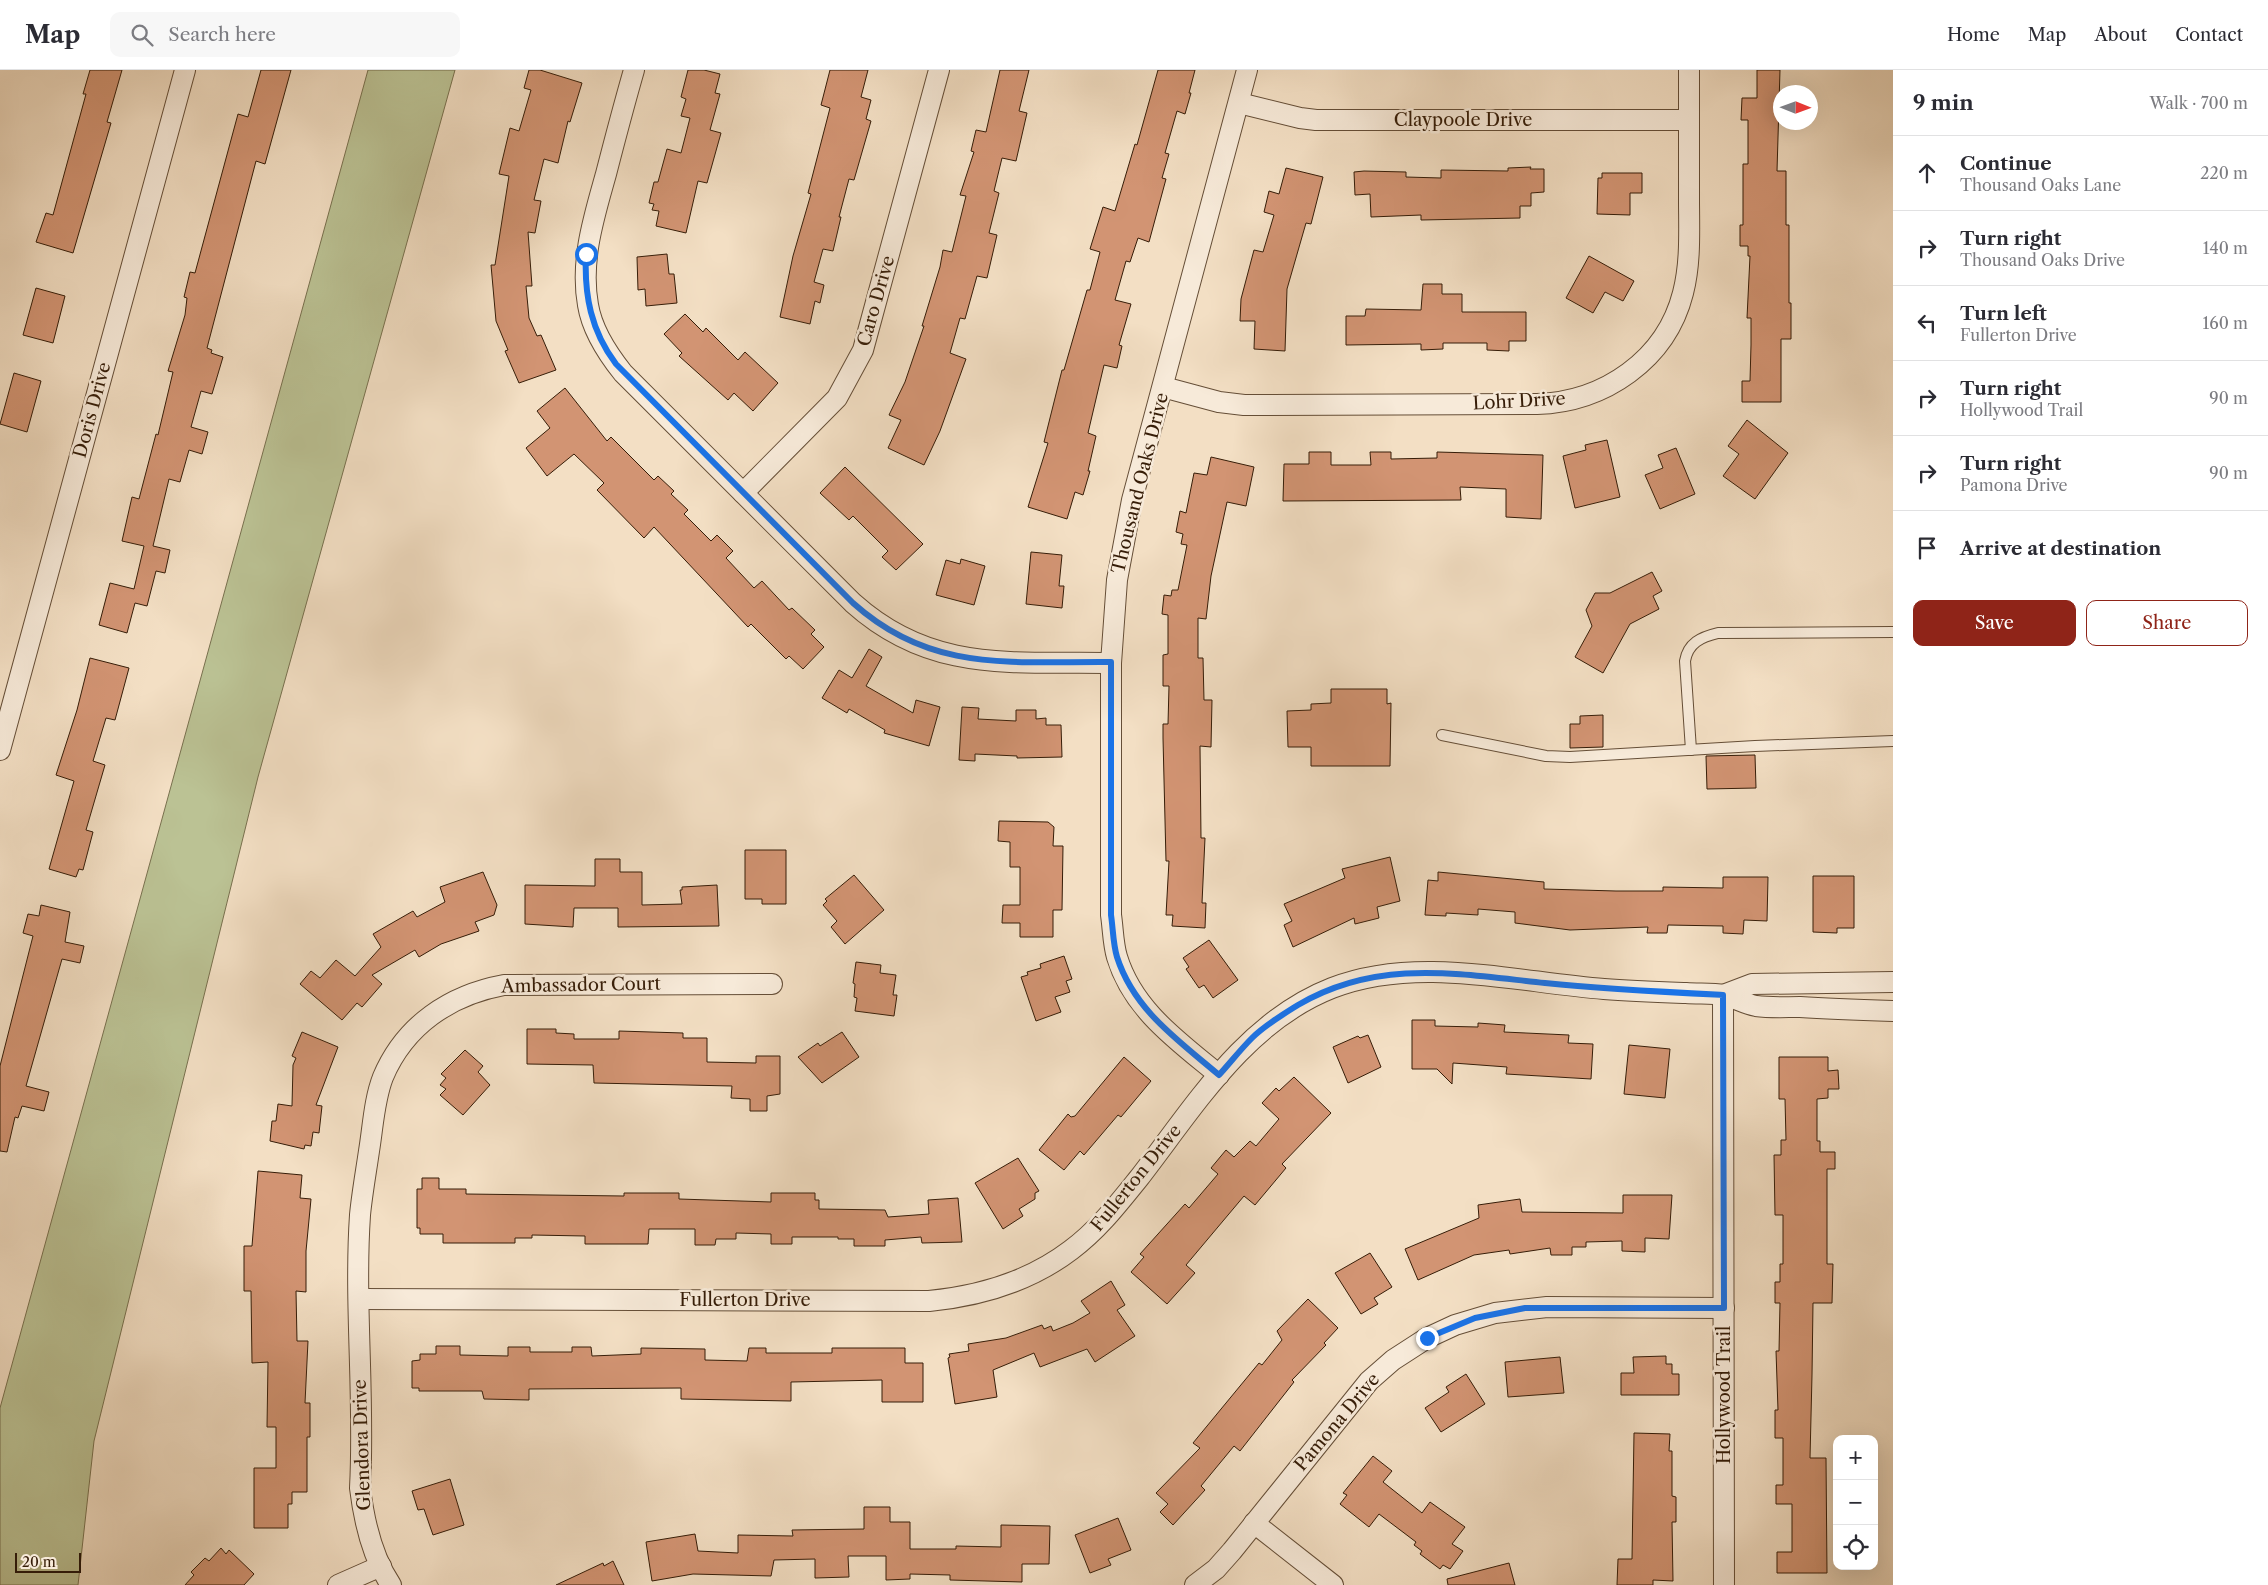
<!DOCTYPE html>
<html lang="en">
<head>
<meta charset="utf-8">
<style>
  :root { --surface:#fff; --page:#f7f7f7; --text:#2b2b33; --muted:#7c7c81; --line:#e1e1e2; --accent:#8f2418 }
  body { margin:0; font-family:"Libre Caslon Text",serif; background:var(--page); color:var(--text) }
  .controls { position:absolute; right:15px; bottom:15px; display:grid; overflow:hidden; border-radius:10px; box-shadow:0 5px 20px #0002 }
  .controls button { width:45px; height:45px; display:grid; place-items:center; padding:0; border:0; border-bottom:1px solid var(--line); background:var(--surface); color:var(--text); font:25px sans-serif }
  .compass { position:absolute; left:1773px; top:15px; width:45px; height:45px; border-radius:50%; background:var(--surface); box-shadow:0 5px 20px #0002; rotate:91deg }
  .scale { position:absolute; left:15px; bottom:12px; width:66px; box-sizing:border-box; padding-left:5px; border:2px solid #361d08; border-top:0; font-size:14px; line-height:18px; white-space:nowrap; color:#361d08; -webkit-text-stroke:4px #f7ead9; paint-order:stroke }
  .stop { position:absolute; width:15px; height:15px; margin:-11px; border:4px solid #1a73e8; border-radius:50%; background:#fff }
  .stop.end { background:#1a73e8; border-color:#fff; box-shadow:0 1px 5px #0008 }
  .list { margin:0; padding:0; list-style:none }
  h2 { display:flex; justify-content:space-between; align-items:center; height:65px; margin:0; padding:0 20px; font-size:21px }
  h2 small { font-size:16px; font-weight:400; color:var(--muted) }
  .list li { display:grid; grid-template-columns:32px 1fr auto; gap:15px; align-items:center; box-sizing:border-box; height:75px; padding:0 20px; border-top:1px solid var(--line) }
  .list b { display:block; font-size:19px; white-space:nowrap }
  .list p { margin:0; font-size:16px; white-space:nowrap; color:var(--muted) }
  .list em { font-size:16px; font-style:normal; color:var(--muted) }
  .actions { display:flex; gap:10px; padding:15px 20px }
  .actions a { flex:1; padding:11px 0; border:1px solid var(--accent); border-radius:10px; text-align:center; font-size:18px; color:var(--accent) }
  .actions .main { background:var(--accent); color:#fff }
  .icon { flex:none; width:28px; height:28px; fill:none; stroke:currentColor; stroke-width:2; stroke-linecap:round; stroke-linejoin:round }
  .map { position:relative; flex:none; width:1893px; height:1515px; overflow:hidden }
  header { display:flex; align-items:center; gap:30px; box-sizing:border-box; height:70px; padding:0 25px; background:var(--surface); border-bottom:1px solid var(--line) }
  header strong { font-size:24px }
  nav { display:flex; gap:28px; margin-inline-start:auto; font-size:18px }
  .search { width:350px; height:45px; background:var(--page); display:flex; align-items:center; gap:12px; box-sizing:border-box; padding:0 18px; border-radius:10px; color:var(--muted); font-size:19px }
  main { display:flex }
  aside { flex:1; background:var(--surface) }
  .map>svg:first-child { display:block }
  .green { fill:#bbc294; stroke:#78704e }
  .building { fill:#d29473; stroke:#361d08 }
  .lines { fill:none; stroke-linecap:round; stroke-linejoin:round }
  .service-casing { stroke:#654e37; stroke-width:12 }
  .minor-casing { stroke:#654e37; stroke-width:22 }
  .service { stroke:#f7ead9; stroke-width:10 }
  .minor { stroke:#f7ead9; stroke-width:20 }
  .route { stroke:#1a73e8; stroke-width:6 }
  .labels { text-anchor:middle; stroke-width:5; stroke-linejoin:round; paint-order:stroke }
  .street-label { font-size:18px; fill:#361d08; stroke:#f7ead9 }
</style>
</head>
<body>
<header>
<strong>Map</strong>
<div class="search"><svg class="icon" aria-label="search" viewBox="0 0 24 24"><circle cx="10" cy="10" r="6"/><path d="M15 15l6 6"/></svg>Search here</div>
<nav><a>Home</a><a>Map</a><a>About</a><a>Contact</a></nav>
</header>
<main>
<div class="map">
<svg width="1893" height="1515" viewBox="0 0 1893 1515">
  <rect width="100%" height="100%" fill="#f3dfc4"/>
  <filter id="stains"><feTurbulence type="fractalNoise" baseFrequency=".004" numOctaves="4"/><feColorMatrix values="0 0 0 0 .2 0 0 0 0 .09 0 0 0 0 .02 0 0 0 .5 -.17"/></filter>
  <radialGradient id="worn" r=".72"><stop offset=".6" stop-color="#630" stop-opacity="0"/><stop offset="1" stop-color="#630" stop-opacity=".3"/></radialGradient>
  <path class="green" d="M368 0H455L258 707 94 1371 78 1515H0V1338Z"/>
  <g class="building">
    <path d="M90 0H122L107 52 111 53 73 183 36 172 46 143 53 145 86 24H83Z"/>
    <path d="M261 0H291L265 94 256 91 207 278 212 280 211 283 223 287 212 324 201 321 191 357 208 362 202 384 189 380 180 412 169 409 153 476 170 480 165 503 156 501 147 536 135 533 127 563 99 555 110 513 134 519 144 476 122 471 132 427 139 429 156 364 158 365 173 302 168 301 185 245 187 228 184 227 190 202 195 203 238 44 248 47Z"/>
    <path d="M529 0H540L582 13 570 52 568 51 558 93 544 89 534 130 541 131 535 163 528 162 532 216H526L529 248 537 266 541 265 556 300 519 313 505 281 508 280 496 251 491 195H495L509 106 499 104 510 58 519 61 531 20 524 18Z"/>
    <path d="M688 0H704L720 4 715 23 720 24 710 60 721 63 707 113 698 111 686 163 656 156 659 141 652 140 654 134 649 133 654 112H658L667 79 681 83 690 48 681 46 686 29 681 27Z"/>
    <path d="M830 0H868L861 27 871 30 866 49 871 51 854 110 849 109 839 147H841L833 181 823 179 814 212 824 215 820 233 815 231 810 254 780 247 793 186 811 124 808 123 830 38 821 35Z"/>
    <path d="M1000 0H1029L1019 41 1027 43 1016 91 1002 88 994 121 999 123 989 163 997 165 987 208 977 206 965 249 960 248 950 283 966 289 940 361 924 395 888 378 901 350 889 345 905 312 924 256H922L940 197 943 180 952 182 966 126 960 125 974 82 971 81 976 60 986 62Z"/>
    <path d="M1158 0H1195L1189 23H1191L1185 44 1177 41 1165 83 1169 84 1162 108 1166 109 1149 172 1138 168 1130 192 1126 191 1115 230 1131 234 1119 275 1122 276 1117 298 1104 295 1088 363 1096 366 1088 401H1090L1083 425 1075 422 1067 449 1028 437 1048 373 1044 372 1062 300H1064L1087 220H1090L1100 182 1090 179 1103 137 1115 141 1135 74 1137 75Z"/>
    <path d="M1757 0H1780L1777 101H1786V155H1789V233H1791V269H1781V332H1742V311H1750L1751 275V248H1747L1750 186H1748V176H1740V155H1743V94H1748V50H1741L1742 28H1757Z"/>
    <path d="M1531 97 1530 99H1544V122L1531 123V136H1520V148L1421 150V145L1371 147 1370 124 1355 125 1354 102 1364 101 1406 102V107L1441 108V100L1508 101V98Z"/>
    <path d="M1286 98 1323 107 1311 154 1306 153 1287 219 1285 281 1254 279 1255 251H1240L1241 229 1254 180 1263 182 1274 145 1264 142 1269 121 1279 124Z"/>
    <path d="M1602 103H1642V123H1630V145L1597 144 1598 108H1602Z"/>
    <path d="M667 184 669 204H674L677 233 646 236 645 219 638 220 637 187Z"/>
    <path d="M1589 186 1634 211 1623 231 1605 222 1593 243 1566 228Z"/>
    <path d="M1423 214H1442V224H1462V242H1526V271H1509V281L1487 280V273H1443V279L1421 280V274L1346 275V246H1365L1366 239 1421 240Z"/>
    <path d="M36 218 65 226 53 273 23 265Z"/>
    <path d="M685 244 703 262 706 258 738 290 745 282 778 313 753 341 734 323 728 330 679 286 682 283 664 264Z"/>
    <path d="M14 303 41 311 27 362 0 354Z"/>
    <path d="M565 318 607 371 611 367 654 410 658 406 674 421 671 424 688 440 684 444 711 471 717 465 733 481 726 488 754 518 762 511 789 540 792 538 815 560 811 564 824 577 803 599 789 586 786 589 751 554 748 557 654 457 644 468 597 420 604 413 574 384 547 406 526 378 550 358 537 341Z"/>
    <path d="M1747 350 1788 383 1755 429 1723 406 1739 384 1728 376Z"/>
    <path d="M1607 370 1620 427 1575 438 1563 386 1586 380 1585 375Z"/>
    <path d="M1676 378 1695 424 1660 439 1645 405 1663 398 1658 385Z"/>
    <path d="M1309 382H1331V395H1371L1370 382H1391V389L1437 388V382L1543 385 1541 449 1506 447V419L1460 417 1461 430 1283 431 1284 394H1309Z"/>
    <path d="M1211 387 1254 397 1246 436 1227 432 1211 506 1206 549 1198 548V588H1203L1204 630H1212L1211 677 1200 676 1201 768H1205L1202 833H1206L1205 858 1172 856 1173 845H1166L1169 791H1166L1163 668V654H1168L1169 616H1163V585L1168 584V545L1162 544 1164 525 1171 526 1172 520H1178L1187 475 1181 474 1183 464 1176 462 1180 441 1186 443 1194 403 1207 405Z"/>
    <path d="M845 397 923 474 896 500 882 487 888 481 853 446 849 450 820 423Z"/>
    <path d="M1031 482 1062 485 1059 516H1064L1062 538 1026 534Z"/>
    <path d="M961 489 985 496 974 535 936 525 946 490 960 494Z"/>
    <path d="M1652 502 1662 521 1653 526 1659 539 1630 554 1603 603 1575 587 1592 556 1586 540 1595 523H1610Z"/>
    <path d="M869 579 882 587 866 616 913 643 916 630 940 637 929 676 884 663 885 660 849 639 847 643 822 628 839 600 852 608Z"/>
    <path d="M90 588 129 598 115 650 106 648 93 691 105 695 86 760 93 762 83 800 79 799 76 807 49 799 74 711 56 705 77 640Z"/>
    <path d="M1331 619H1387V634L1391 633 1390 696H1311V677H1288L1287 641 1311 640V634L1331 633Z"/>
    <path d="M962 637 979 638 978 649 1016 651V640H1036V649L1046 648V655H1061L1062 687 1017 688V686L975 684V691L959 690Z"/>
    <path d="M1603 645V677L1570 678V654H1580V646Z"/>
    <path d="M1755 685 1756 718 1707 719 1706 686Z"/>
    <path d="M999 751 1048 752 1054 757 1053 776H1063L1062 840H1053V867H1020V853H1002L1003 835H1020V797H1010V772L998 771Z"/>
    <path d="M745 780H786V834H762V829H745Z"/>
    <path d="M1390 787 1400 831 1377 837 1379 848 1355 854 1354 848 1293 877 1284 855 1292 851 1284 834 1345 808 1342 799Z"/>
    <path d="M595 789H620V802H642V835L682 834 680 820H682V817L717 815 719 856 618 857V838H574L573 857 525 854V815L595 816Z"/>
    <path d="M483 802 497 835 494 845 475 852 479 861 441 874 419 887 415 880 372 905 382 914 362 937 357 933 342 950 300 914 311 901 320 908 336 890 355 906 381 877 373 864 413 841 417 847 445 832 440 817Z"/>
    <path d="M1438 802 1544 812V819L1616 821H1663V817L1723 818V807H1768L1767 851 1744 850 1743 864 1723 863V856L1668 855 1667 863H1647L1648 857 1570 860 1515 853V842L1478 839V845L1446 843V846L1425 845 1428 810 1438 811Z"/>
    <path d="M854 805 884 840 845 874 831 857 837 851 823 835 827 831 825 829Z"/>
    <path d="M1813 806H1854V858H1837V863L1813 862Z"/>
    <path d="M41 835 70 842 65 872 84 876 80 893 62 889 26 1016 49 1022 44 1041 22 1036 18 1048 15 1047 7 1082 0 1081V996L33 866 23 863 28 844 39 846Z"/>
    <path d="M1209 870 1238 910 1213 928 1204 915 1199 918 1186 899 1189 897 1183 888Z"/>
    <path d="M1064 886 1072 909 1066 911 1070 922 1055 927 1061 942 1036 951 1021 907 1028 905 1027 902 1041 898 1040 894Z"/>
    <path d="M856 892 881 895 880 903 896 905 893 925H897L894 946 855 941 857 928 854 927 855 914 853 913Z"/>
    <path d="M1412 950H1435V956L1478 957V953L1505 955 1504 962 1569 965 1568 973 1593 974 1591 1009 1506 1004 1507 997 1453 993 1452 1014 1437 999H1412Z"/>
    <path d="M527 959H556V963L574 964V969H619V961L683 963V968H707V992L756 993V986H780V1024L767 1026V1041H750V1029L731 1028 732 1016 594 1013 593 995 527 994Z"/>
    <path d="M302 962 338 977 316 1035 322 1036 319 1063 313 1062 311 1076 305 1075 304 1079 270 1071 272 1051H276L278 1034 292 1036 293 995 296 988 292 986Z"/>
    <path d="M842 962 859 987 822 1013 798 987 818 973 820 976Z"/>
    <path d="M1368 965 1381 997 1348 1013 1333 977 1358 966 1360 968Z"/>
    <path d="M1629 975 1670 979 1665 1028 1624 1024Z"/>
    <path d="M465 980 483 996 478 1002 490 1015 463 1045 440 1025 446 1019 440 1015 446 1008 441 1004Z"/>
    <path d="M1124 987 1151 1011 1121 1047 1118 1045 1084 1085 1080 1081 1064 1100 1039 1080 1068 1044 1071 1047 1075 1046Z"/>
    <path d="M1779 987H1828V1001L1838 1000 1839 1019H1828V1028L1817 1029V1071H1820V1082H1835V1099H1827V1194H1833L1832 1233H1813L1812 1305 1810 1388H1826L1827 1503H1777V1482H1792V1434H1776V1415H1783V1368H1775V1340H1778L1776 1281H1779L1780 1233H1775V1212H1780V1194H1783V1145H1775L1774 1085H1781V1070H1786L1785 1029H1779Z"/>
    <path d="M1294 1007 1331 1043 1282 1094 1286 1098 1255 1135 1244 1126 1186 1195 1195 1203 1167 1234 1131 1202 1144 1187 1140 1184 1185 1134 1189 1138 1218 1104 1211 1098 1226 1080 1234 1087 1250 1071 1256 1076 1279 1049 1262 1033 1276 1018 1279 1021Z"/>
    <path d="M1018 1088 1039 1121 1035 1123V1129L1019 1139 1023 1146 1003 1159 975 1113Z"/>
    <path d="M258 1101 302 1105 300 1128 311 1129 306 1181V1222L296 1221 297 1271H308L305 1333H310V1367H307V1422H292V1434H288V1458H254V1398H276V1357H267L268 1292 252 1293 251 1221H244V1176H252Z"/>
    <path d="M422 1108H439V1119H466V1124L624 1126V1123H679V1129L771 1132V1123H815V1130H819V1139L885 1140 888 1147 929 1144 928 1130 958 1128 962 1172 922 1173 921 1167 885 1170V1176H854V1169H838V1167H792V1174H771V1164L736 1163V1169H716L715 1175H695V1159H649L648 1174H585V1166L532 1165V1168H515V1173H443V1164H420V1158H417V1119H422Z"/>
    <path d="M1623 1125H1672L1669 1169 1645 1168V1182L1622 1181V1171L1586 1172V1177H1572V1185H1551L1550 1178 1510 1184 1509 1180 1474 1185 1418 1210 1405 1179 1479 1148 1478 1135 1520 1129 1522 1142 1623 1143Z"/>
    <path d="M1370 1183 1392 1217 1374 1228 1378 1234 1361 1244 1335 1203Z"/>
    <path d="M1111 1211 1125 1235 1117 1240 1135 1266 1095 1292 1087 1279 1040 1297 1034 1283 993 1300 997 1327 955 1334 948 1288 950 1287 949 1284 969 1281 968 1274 1006 1268 1042 1255 1044 1259 1051 1256 1053 1261 1073 1253 1090 1243 1081 1231Z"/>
    <path d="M1308 1229 1338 1258 1324 1273 1326 1275 1292 1310 1294 1312 1240 1381 1234 1376 1201 1416 1205 1420 1173 1455 1160 1442 1168 1434 1156 1423 1200 1378 1193 1373 1259 1293 1262 1295 1282 1270 1277 1261Z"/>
    <path d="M436 1276H460V1285L508 1286V1277H530V1282H572V1277H591L592 1286 641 1284V1278L705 1279V1290L747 1291 749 1278H766V1283H832V1278H905V1293H923V1332H882V1310L791 1312V1331L681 1329V1318L529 1319V1330L484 1329 482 1321H419V1318H412V1291L420 1290V1284H436Z"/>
    <path d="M1666 1286V1294H1672V1304H1679V1325H1621V1303H1634L1633 1287Z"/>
    <path d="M1560 1287 1564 1323 1508 1327 1505 1292Z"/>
    <path d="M1466 1304 1485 1334 1441 1362 1425 1338 1449 1322 1446 1317Z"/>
    <path d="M1634 1363 1670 1364 1669 1381H1672V1426L1676 1427V1452H1672L1673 1511 1653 1510V1515H1617L1618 1489H1632Z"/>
    <path d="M1373 1386 1392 1401 1383 1412 1422 1443 1430 1432 1465 1457 1452 1474 1463 1481 1450 1499 1443 1495 1440 1499 1420 1484 1422 1481 1414 1475 1416 1472 1379 1444 1369 1457 1340 1434 1347 1425 1343 1423Z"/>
    <path d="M450 1409 464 1455 433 1465 424 1439 418 1440 412 1421Z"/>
    <path d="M864 1437H890V1452H910V1479H956V1476L1001 1477V1455L1050 1456 1049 1494H1022V1512L950 1510V1505L910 1504V1509L886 1510V1486H848L849 1507 815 1508V1489L774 1490 771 1506 693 1504 652 1511 646 1472 695 1464 698 1481 738 1483V1465L793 1466 792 1460 864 1459Z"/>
    <path d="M1118 1448 1131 1480 1108 1489 1111 1495 1090 1503 1075 1465Z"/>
    <path d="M221 1478 226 1484 229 1480 254 1504 244 1515H185L194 1505 191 1502 205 1488 209 1491Z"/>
    <path d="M613 1491 624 1515H556L603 1493 604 1496Z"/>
    <path d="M1509 1493 1515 1515H1448L1447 1509Z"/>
  </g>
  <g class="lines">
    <defs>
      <g id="service">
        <path d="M1442 665 1546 686 1570 687 1755 676 1893 671"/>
        <path d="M1691 680 1685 591C1688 573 1701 567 1718 563L1893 562"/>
      </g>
      <g id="minor">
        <path d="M634 0C624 35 615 69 606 104 594 147 580 190 588 235 592 260 607 283 623 303L853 533C932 604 1013 591 1111 593"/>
        <path d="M1239 33 1300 48 1316 50H1689"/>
        <path d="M1163 317 1219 332 1244 335 1537 334C1604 332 1666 290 1683 223 1691 192 1689 160 1689 129 1689 86 1689 43 1689 0"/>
        <path d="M743 423 837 328 863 280 939 0"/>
        <path d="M0 680 185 0"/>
        <path d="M1723 925 1724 1515"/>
        <path d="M1723 925 1752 914 1893 912"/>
        <path d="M1219 1005C1178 971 1133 940 1117 887 1113 874 1113 858 1111 845V593L1117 510 1132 430 1247 0"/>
        <path d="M360 1229 929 1231C980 1226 1029 1212 1071 1180 1098 1160 1118 1134 1139 1108 1194 1037 1245 952 1332 918 1417 885 1515 912 1604 919 1631 921 1659 922 1686 923 1698 924 1712 923 1724 925 1735 928 1745 934 1756 936 1770 938 1785 937 1800 937 1831 939 1862 940 1893 941"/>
        <path d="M1254 1453 1333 1515"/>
        <path d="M338 1515 381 1496"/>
        <path d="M391 1515C372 1487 364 1451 360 1418 365 1328 354 1235 360 1145 362 1124 366 1102 369 1081 373 1057 374 1030 383 1007 405 955 450 925 504 915L772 914"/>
        <path d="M1195 1515 1216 1499 1232 1481 1369 1311 1393 1290 1427 1268 1455 1255 1495 1243 1547 1237 1724 1238"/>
      </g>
    </defs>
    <use href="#service" class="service-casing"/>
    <use href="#minor" class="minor-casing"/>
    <use href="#service" class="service"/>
    <use href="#minor" class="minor"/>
  </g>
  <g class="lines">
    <path class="route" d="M586 184C584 225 591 261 616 294L853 533C932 604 1013 591 1111 592V845C1113 858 1113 874 1117 887 1134 940 1178 970 1219 1005 1230 993 1240 980 1252 968 1265 955 1282 945 1298 935 1378 888 1458 904 1545 913 1604 919 1664 922 1723 925L1724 1238H1525L1475 1248 1427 1268"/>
  </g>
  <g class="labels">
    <g class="street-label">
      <text x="1463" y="56">Claypoole Drive</text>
      <text transform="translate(876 231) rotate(-74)" y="6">Caro Drive</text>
      <text transform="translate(1519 331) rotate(-3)" y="6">Lohr Drive</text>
      <text transform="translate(92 340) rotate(-75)" y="6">Doris Drive</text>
      <text transform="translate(1140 413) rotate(-76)" y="6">Thousand Oaks Drive</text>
      <text transform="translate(581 915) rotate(-1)" y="6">Ambassador Court</text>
      <text transform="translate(1136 1108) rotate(-51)" y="6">Fullerton Drive</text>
      <text x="745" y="1236">Fullerton Drive</text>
      <text transform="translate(1724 1325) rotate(-90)" y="6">Hollywood Trail</text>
      <text transform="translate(1337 1352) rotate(-50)" y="6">Pamona Drive</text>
      <text transform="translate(362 1375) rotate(-92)" y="6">Glendora Drive</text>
    </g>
  </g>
  <rect width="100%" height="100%" filter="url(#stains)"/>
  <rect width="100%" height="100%" fill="url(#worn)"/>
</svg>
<div class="controls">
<button>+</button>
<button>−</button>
<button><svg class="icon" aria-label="locate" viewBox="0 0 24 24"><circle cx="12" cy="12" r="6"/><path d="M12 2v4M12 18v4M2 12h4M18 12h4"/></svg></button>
</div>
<svg class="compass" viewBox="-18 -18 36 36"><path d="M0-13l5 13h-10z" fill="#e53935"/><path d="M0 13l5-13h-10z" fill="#7c7c81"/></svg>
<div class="scale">20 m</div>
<div class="stop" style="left:586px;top:184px"></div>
<div class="stop end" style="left:1427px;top:1268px"></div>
</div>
<aside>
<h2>9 min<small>Walk · 700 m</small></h2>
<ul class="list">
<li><svg class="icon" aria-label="ahead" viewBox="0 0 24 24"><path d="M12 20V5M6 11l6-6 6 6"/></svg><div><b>Continue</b><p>Thousand Oaks Lane</p></div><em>220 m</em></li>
<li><svg class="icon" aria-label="right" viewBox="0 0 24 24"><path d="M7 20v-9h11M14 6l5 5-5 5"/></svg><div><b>Turn right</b><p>Thousand Oaks Drive</p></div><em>140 m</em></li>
<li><svg class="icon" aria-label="left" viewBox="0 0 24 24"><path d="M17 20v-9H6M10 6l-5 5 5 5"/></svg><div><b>Turn left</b><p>Fullerton Drive</p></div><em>160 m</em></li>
<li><svg class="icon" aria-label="right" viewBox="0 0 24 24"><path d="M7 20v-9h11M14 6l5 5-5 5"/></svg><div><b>Turn right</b><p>Hollywood Trail</p></div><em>90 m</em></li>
<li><svg class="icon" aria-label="right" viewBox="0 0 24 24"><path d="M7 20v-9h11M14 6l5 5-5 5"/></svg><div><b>Turn right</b><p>Pamona Drive</p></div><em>90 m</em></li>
<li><svg class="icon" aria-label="arrive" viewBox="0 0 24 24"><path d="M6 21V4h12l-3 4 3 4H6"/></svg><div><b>Arrive at destination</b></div></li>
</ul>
<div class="actions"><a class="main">Save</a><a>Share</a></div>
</aside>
</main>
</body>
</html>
